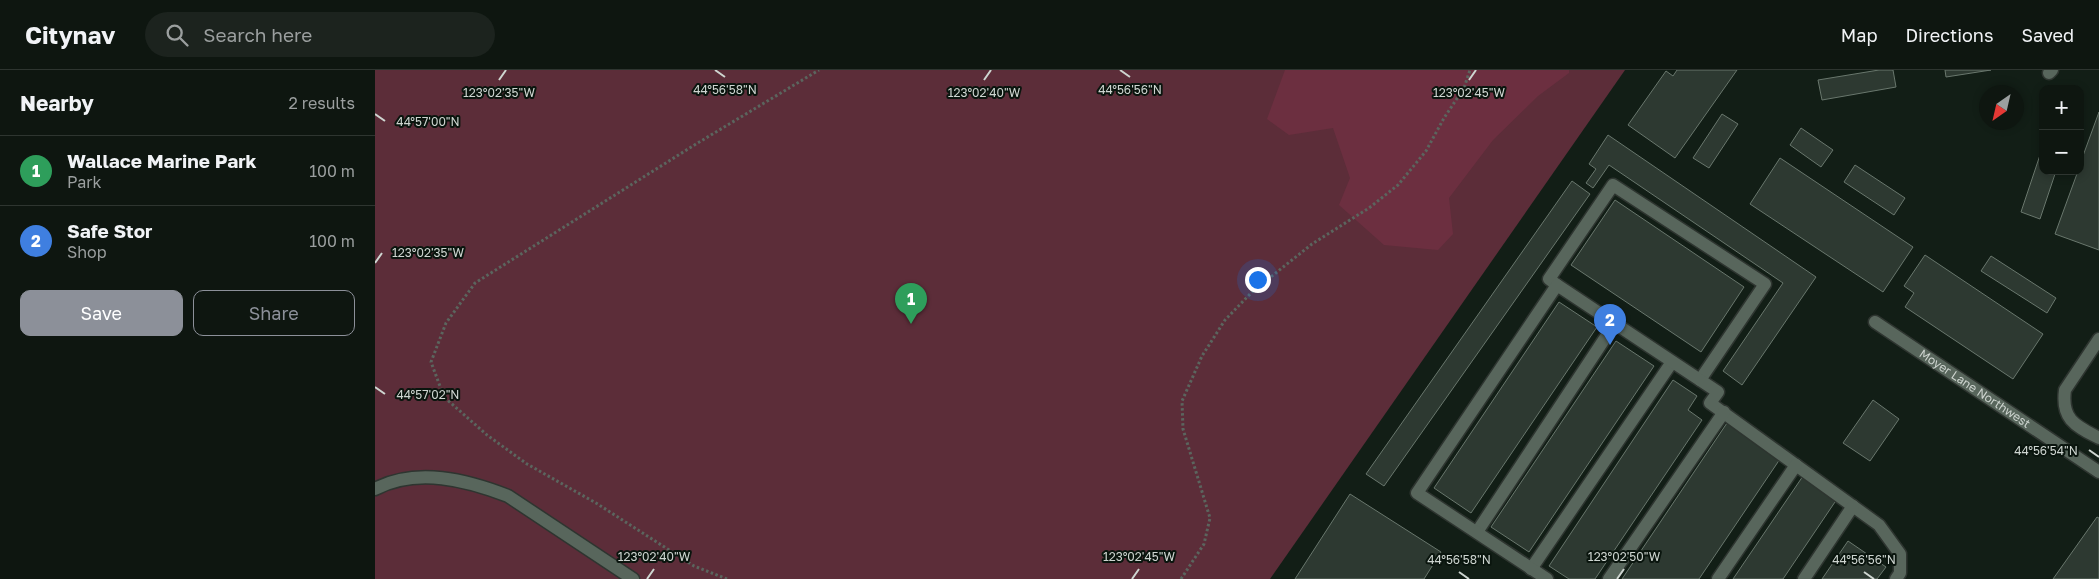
<!DOCTYPE html>
<html lang="en">
<head>
<meta charset="utf-8">
<style>
  :root { --surface:#0e1610; --page:#1c231e; --text:#f1f3f6; --muted:#9b9f9f; --line:#2e3530; --accent:#8c9099 }
  body { margin:0; font-family:"Golos Text",sans-serif; background:var(--page); color:var(--text) }
  .controls { position:absolute; right:15px; top:15px; display:grid; overflow:hidden; border-radius:10px; box-shadow:0 2px 8px #0003 }
  .controls button { width:45px; height:45px; display:grid; place-items:center; padding:0; border:0; border-bottom:1px solid var(--line); background:var(--surface); color:var(--text); font:25px sans-serif }
  .compass { position:absolute; left:1604px; top:15px; width:45px; height:45px; border-radius:50%; background:var(--surface); box-shadow:0 2px 8px #0003; rotate:214deg }
  .you { position:absolute; left:882px; top:209px; width:18px; height:18px; margin:-12px; border:4px solid #fff; border-radius:50%; background:#1a73e8; box-shadow:0 0 0 8px #1a73e833 }
  .badge { display:grid; place-items:center; width:32px; height:32px; border-radius:50%; background:var(--accent); color:#fff; font-size:16px; font-weight:700 }
  .pin { position:absolute; translate:-50% -41px; filter:drop-shadow(0 1px 2px #0008) }
  .pin::after { content:''; position:absolute; top:26px; width:18px; height:15px; background:inherit; clip-path:polygon(0 0,100% 0,50% 100%) }
  .list { margin:0; padding:0; list-style:none }
  h2 { display:flex; justify-content:space-between; align-items:center; height:65px; margin:0; padding:0 20px; font-size:21px }
  h2 small { font-size:16px; font-weight:400; color:var(--muted) }
  .list li { display:grid; grid-template-columns:32px 1fr auto; gap:15px; align-items:center; box-sizing:border-box; height:70px; padding:0 20px; border-top:1px solid var(--line) }
  .list b { display:block; font-size:19px; white-space:nowrap }
  .list p { margin:0; font-size:16px; white-space:nowrap; color:var(--muted) }
  .list em { font-size:16px; font-style:normal; color:var(--muted) }
  .actions { display:flex; gap:10px; padding:15px 20px }
  .actions a { flex:1; padding:11px 0; border:1px solid var(--accent); border-radius:10px; text-align:center; font-size:18px; color:var(--accent) }
  .actions .main { background:var(--accent); color:#fff }
  .icon { flex:none; width:28px; height:28px; fill:none; stroke:currentColor; stroke-width:2; stroke-linecap:round; stroke-linejoin:round }
  .map { position:relative; flex:none; width:1724px; height:509px; overflow:hidden }
  header { display:flex; align-items:center; gap:30px; box-sizing:border-box; height:70px; padding:0 25px; background:var(--surface); border-bottom:1px solid var(--line) }
  header strong { font-size:24px }
  nav { display:flex; gap:28px; margin-inline-start:auto; font-size:18px }
  .search { width:350px; height:45px; background:var(--page); display:flex; align-items:center; gap:12px; box-sizing:border-box; padding:0 18px; border-radius:28px; color:var(--muted); font-size:19px }
  main { display:flex }
  aside { flex:1; background:var(--surface) }
  .map>svg:first-child { display:block }
  .green { fill:#5c2d39 }
  .forest { fill:#6c2f40 }
  .building { fill:#2d3931; stroke:#69776d }
  .lines { fill:none; stroke-linecap:round; stroke-linejoin:round }
  .minor-casing { stroke:#2e3530; stroke-width:15 }
  .path { stroke:#5b655e; stroke-width:3; stroke-dasharray:2.5 2.5; stroke-linecap:butt }
  .minor { stroke:#58665c; stroke-width:12 }
  .ticks { fill:none; stroke:#ced5d0; stroke-width:2 }
  .labels { text-anchor:middle; stroke-width:4; stroke-linejoin:round; paint-order:stroke }
  .street-label { font-size:12px; fill:#ced5d0; stroke:#0a150e }
  .ticks-label { font-size:12px; text-anchor:middle; fill:#ced5d0; stroke:#0a150e; stroke-width:4; stroke-linejoin:round; paint-order:stroke }
</style>
</head>
<body>
<header>
<strong>Citynav</strong>
<div class="search"><svg class="icon" aria-label="search" viewBox="0 0 24 24"><circle cx="10" cy="10" r="6"/><path d="M15 15l6 6"/></svg>Search here</div>
<nav><a>Map</a><a>Directions</a><a>Saved</a></nav>
</header>
<main>
<aside>
<h2>Nearby<small>2 results</small></h2>
<ul class="list">
<li><span class="badge" style="background:#2e9e5b">1</span><div><b>Wallace Marine Park</b><p>Park</p></div><em>100 m</em></li>
<li><span class="badge" style="background:#3f7fe0">2</span><div><b>Safe Stor</b><p>Shop</p></div><em>100 m</em></li>
</ul>
<div class="actions"><a class="main">Save</a><a>Share</a></div>
</aside>
<div class="map">
<svg width="1724" height="509" viewBox="0 0 1724 509">
  <rect width="100%" height="100%" fill="#121e16"/>
  <path class="green" d="M0 0H1250L895 509H0Z"/>
  <path class="forest" d="M910 0H1194V3L1163 26 1118 70 1074 128 1078 164 1063 180 1009 175 964 135 975 108 958 58 914 65 892 49Z"/>
  <g class="building">
    <path d="M1302 0H1362L1300 88 1253 55 1291 1 1298 6Z"/>
    <path d="M1504 0H1518L1521 17 1447 30 1443 10Z"/>
    <path d="M1570 0H1616L1571 7Z"/>
    <path d="M1724 42V180L1680 164 1703 101H1705V94Z"/>
    <path d="M1347 44 1363 54 1334 98 1318 88Z"/>
    <path d="M1426 58 1458 80 1446 97 1415 75Z"/>
    <path d="M1233 65 1441 207 1367 315 1348 301 1408 213 1234 95 1218 118 1211 113 1221 99 1214 94Z"/>
    <path d="M1665 85 1668 86V101H1681L1665 149 1646 142Z"/>
    <path d="M1405 88 1538 177 1508 222 1375 134Z"/>
    <path d="M1480 95 1530 128 1519 145 1469 112Z"/>
    <path d="M1197 111 1215 124 1009 416 991 404Z"/>
    <path d="M1240 130 1369 217 1326 282 1196 195Z"/>
    <path d="M1550 185 1668 264 1638 309 1530 237 1539 223 1529 216Z"/>
    <path d="M1616 186 1681 228 1672 243 1606 201Z"/>
    <path d="M1184 232 1222 257 1096 443 1059 418Z"/>
    <path d="M1241 271 1279 296 1154 482 1116 457Z"/>
    <path d="M1298 310 1322 326 1313 340 1327 350 1220 509H1194L1174 496Z"/>
    <path d="M1498 330 1524 349 1495 391 1468 373Z"/>
    <path d="M1352 353 1405 389 1324 509H1247Z"/>
    <path d="M1428 406 1462 429 1408 509H1358Z"/>
    <path d="M975 424 1066 482 1049 509H920Z"/>
    <path d="M1722 447 1724 448V509H1678Z"/>
    <path d="M1473 471 1511 497 1502 509H1447Z"/>
  </g>
  <g class="lines">
    <defs>
      <g id="minor">
        <path d="M1674 3 1677 0"/>
        <path d="M1182 215 1174 209 1238 115 1390 214 1325 310"/>
        <path id="s1" d="M1500 252 1724 402"/>
        <path d="M1724 269 1690 320C1686 350 1701 356 1724 368"/>
        <path d="M0 419C42 397 92 410 133 426L258 509"/>
        <path d="M1102 462 1240 253"/>
        <path d="M1156 499 1297 292"/>
        <path d="M1172 509 1042 423 1182 215 1343 322 1335 333 1504 455 1525 484V503L1521 509"/>
        <path d="M1234 509 1349 342"/>
        <path d="M1343 509 1421 395"/>
        <path d="M1429 509 1478 436"/>
      </g>
    </defs>
    <use href="#minor" class="minor-casing"/>
    <g class="path">
      <path d="M352 509 319 496 221 433 152 394 112 365 69 327 56 292 71 253 100 213 321 74 444 0"/>
      <path d="M806 509 829 474 835 448 808 359 807 331 827 286 850 250 877 222 937 174 994 138 1023 115 1051 81 1069 48 1089 18 1095 0"/>
    </g>
    <use href="#minor" class="minor"/>
  </g>
  <path class="ticks" d="M340 0 350 7M745 0 755 7M124 10 131 0M609 10 616 0M1094 10 1101 0M0 44 10 51M0 193 7 183M0 317 10 324M1714 380 1724 387M1084 502 1094 509M1489 502 1499 509M272 509 279 499M757 509 764 499M1242 509 1249 499"/>
  <g class="labels">
    <g class="street-label">
      <text dy="4" stroke="none"><textPath href="#s1" startOffset="120">Moyer Lane Northwest</textPath></text>
    </g>
  </g>
  <g class="ticks-label">
    <text x="350" y="24">44°56'58"N</text>
    <text x="755" y="24">44°56'56"N</text>
    <text x="124" y="27">123°02'35"W</text>
    <text x="609" y="27">123°02'40"W</text>
    <text x="1094" y="27">123°02'45"W</text>
    <text x="53" y="56">44°57'00"N</text>
    <text x="53" y="187">123°02'35"W</text>
    <text x="53" y="329">44°57'02"N</text>
    <text x="1671" y="385">44°56'54"N</text>
    <text x="279" y="491">123°02'40"W</text>
    <text x="764" y="491">123°02'45"W</text>
    <text x="1249" y="491">123°02'50"W</text>
    <text x="1084" y="494">44°56'58"N</text>
    <text x="1489" y="494">44°56'56"N</text>
  </g>
</svg>
<div class="controls">
<button>+</button>
<button>−</button>
</div>
<svg class="compass" viewBox="-18 -18 36 36"><path d="M0-13l5 13h-10z" fill="#e53935"/><path d="M0 13l5-13h-10z" fill="#9b9f9f"/></svg>
<div class="you"></div>
<div class="pin badge" style="left:536px;top:254px;background:#2e9e5b">1</div>
<div class="pin badge" style="left:1235px;top:275px;background:#3f7fe0">2</div>
</div>
</main>
</body>
</html>
